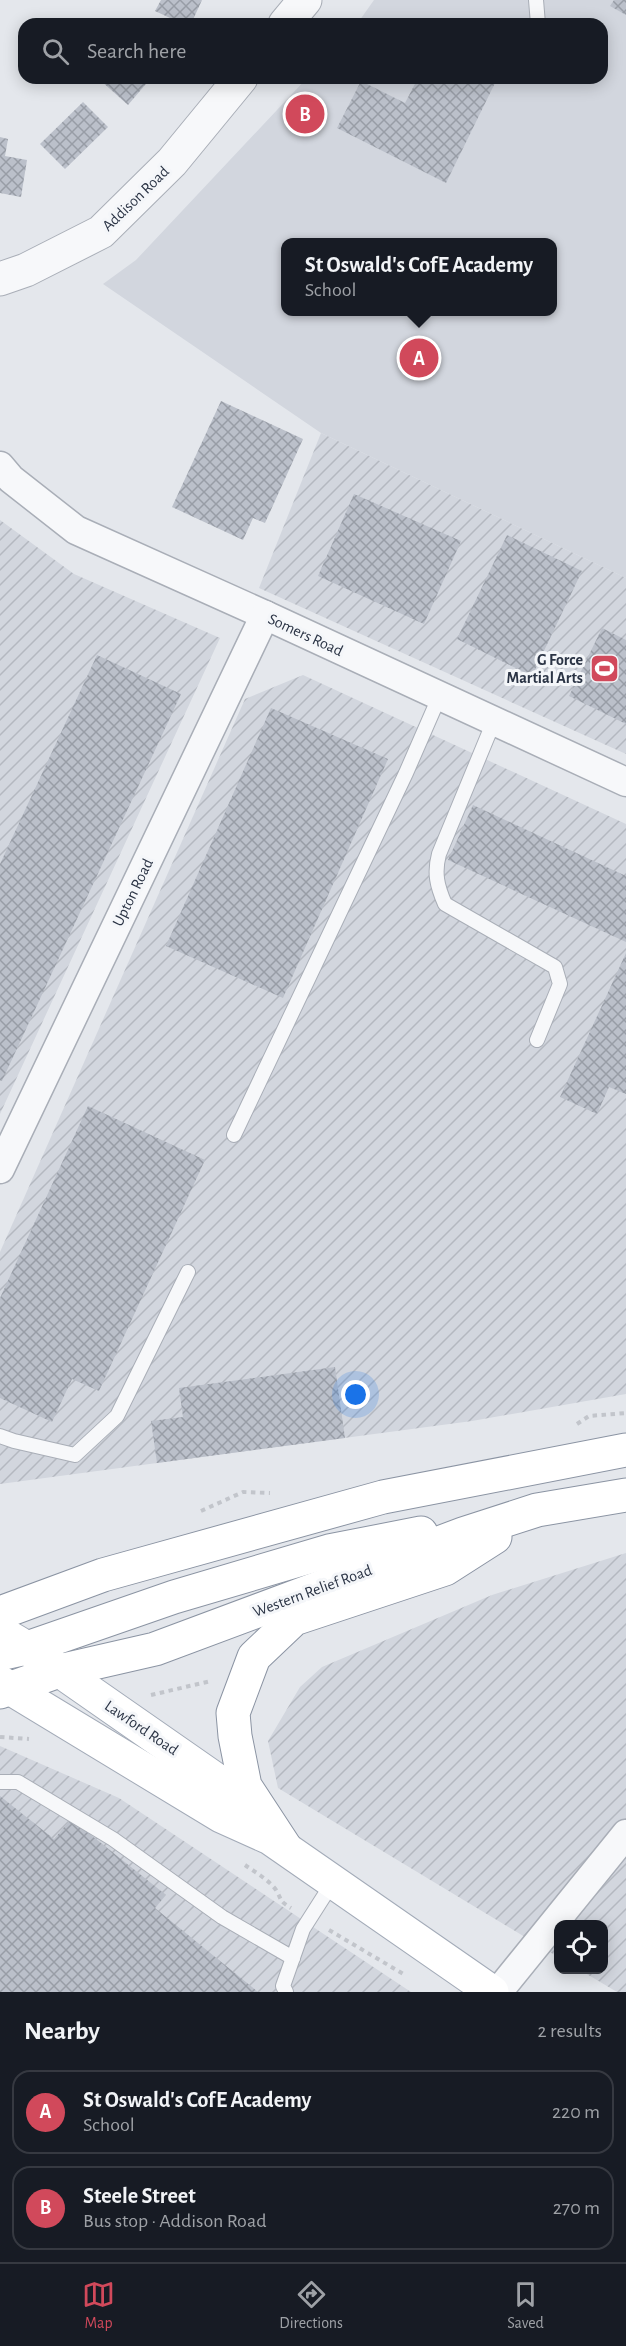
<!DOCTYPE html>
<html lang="en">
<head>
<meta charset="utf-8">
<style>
  :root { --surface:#171b24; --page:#20242c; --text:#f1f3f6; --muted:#9ea1a6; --line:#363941; --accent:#d1495b }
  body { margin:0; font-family:"Alegreya Sans",sans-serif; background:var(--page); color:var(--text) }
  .controls { position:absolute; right:18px; bottom:18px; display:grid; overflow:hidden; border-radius:12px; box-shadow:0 3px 15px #0003 }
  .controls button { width:54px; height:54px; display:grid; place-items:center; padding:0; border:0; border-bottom:2px solid var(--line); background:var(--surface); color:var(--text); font:30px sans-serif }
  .you { position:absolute; left:356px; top:1395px; width:21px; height:21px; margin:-15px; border:4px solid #fff; border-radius:50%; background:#1a73e8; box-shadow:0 0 0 9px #1a73e833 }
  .badge { display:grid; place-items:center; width:39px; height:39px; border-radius:50%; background:var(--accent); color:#fff; font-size:20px; font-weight:700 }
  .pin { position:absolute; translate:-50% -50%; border:3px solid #fff; box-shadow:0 2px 6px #0006 }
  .popup { position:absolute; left:281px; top:238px; width:276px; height:78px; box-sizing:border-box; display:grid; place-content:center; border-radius:12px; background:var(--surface); filter:drop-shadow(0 2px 4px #0005); font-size:20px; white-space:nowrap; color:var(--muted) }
  .popup b { font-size:22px; color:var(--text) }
  .popup::after { content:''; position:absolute; left:50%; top:100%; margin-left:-12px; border:12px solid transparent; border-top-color:var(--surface) }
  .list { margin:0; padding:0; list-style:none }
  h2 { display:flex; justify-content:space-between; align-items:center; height:78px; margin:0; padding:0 24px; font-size:26px }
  h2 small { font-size:20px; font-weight:400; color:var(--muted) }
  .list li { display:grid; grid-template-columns:39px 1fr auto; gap:18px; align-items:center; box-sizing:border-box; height:84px; margin:0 12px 12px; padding:0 12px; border:2px solid var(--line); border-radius:18px }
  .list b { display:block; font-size:22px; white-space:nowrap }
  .list p { margin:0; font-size:20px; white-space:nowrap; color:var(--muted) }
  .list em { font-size:20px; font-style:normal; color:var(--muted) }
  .icon { flex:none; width:33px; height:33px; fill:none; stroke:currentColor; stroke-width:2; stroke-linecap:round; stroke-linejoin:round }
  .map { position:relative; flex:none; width:626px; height:1992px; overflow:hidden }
  .search { position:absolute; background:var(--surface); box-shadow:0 3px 15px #0003; left:18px; right:18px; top:18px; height:66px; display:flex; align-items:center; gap:15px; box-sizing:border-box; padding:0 21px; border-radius:18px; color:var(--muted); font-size:22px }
  .sheet { height:270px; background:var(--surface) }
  nav { display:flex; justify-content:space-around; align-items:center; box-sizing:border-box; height:84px; border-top:2px solid var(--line); background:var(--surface); font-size:16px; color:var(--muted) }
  nav a { display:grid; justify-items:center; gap:3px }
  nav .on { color:var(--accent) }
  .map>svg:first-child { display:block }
  .built { fill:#d2d6de; fill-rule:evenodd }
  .industrial { fill:url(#industrial-furrows) }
  .building { fill:url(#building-cross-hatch) }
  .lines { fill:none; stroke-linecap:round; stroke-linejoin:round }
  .service-casing { stroke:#a9aeb7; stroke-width:16 }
  .minor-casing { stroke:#a9aeb7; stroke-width:31 }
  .tertiary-casing { stroke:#a9aeb7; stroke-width:35 }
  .primary-casing { stroke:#a3abb8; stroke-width:35 }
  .trunk-casing { stroke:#8b94a3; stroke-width:35 }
  .path { stroke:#c2c5cb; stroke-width:4; stroke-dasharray:4.5 4.5; stroke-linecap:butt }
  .service { stroke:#f7f8fa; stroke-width:14 }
  .minor { stroke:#f7f8fa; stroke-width:28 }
  .tertiary { stroke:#f7f8fa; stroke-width:33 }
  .primary { stroke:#fff; stroke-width:33 }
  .trunk { stroke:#fff; stroke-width:33 }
  .labels { text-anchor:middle; stroke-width:6; stroke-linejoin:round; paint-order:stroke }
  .street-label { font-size:16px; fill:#2b3445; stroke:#f4f6f9 }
  .poi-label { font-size:16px; font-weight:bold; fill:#2b3445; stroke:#f4f6f9; text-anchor:end }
</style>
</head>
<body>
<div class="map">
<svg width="626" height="1992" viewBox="0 0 626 1992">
  <defs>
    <pattern id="industrial-furrows" width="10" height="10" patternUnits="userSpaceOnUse" patternTransform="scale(1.5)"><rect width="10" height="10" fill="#d2d6de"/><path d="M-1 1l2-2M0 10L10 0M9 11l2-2" fill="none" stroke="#b4b8c0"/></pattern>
    <pattern id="building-cross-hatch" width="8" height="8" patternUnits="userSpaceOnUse" patternTransform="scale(1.5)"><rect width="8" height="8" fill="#bbc0ca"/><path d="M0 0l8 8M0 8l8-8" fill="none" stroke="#989da6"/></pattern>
  </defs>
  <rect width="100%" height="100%" fill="#e4e7ec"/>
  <path class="built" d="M374 0H626V578L321 433 103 284 136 260 307 78H602V24H357ZM286 242H552V312H286Z"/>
  <g class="industrial">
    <path d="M321 433 626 578V754L259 588Z"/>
    <path d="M0 520 74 574 220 638 0 1114Z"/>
    <path d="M303 675 626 824V1394L472 1421 0 1484V1252L245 699Z"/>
    <path d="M626 1553V1992H617L580 1970H604V1924H558V1957L278 1788 268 1741 300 1687 322 1667 492 1595Z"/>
    <path d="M0 1746 119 1798 411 1992H0Z"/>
  </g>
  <g class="building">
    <path d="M161 0H202L191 24H183L155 11Z"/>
    <path d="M614 0H626V15L610 6Z"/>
    <path d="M102 78H151L128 105 100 80Z"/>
    <path d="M418 78H486L495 83 446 183 337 128 361 81 405 103Z"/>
    <path d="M83 102 108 127 65 169 40 144Z"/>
    <path d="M0 137 8 139 5 156 27 160 21 197 0 193Z"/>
    <path d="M221 401 303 439 265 523 253 518 243 540 172 507Z"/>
    <path d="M354 494 461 541 424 624 318 576Z"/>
    <path d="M507 535 582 571 532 676 457 639Z"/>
    <path d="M602 628 626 640V724L569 696Z"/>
    <path d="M97 655 181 694 2 1081 0 1080V864Z"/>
    <path d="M271 708 388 759 283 998 166 946Z"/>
    <path d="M473 805 626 876V942L448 860Z"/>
    <path d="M626 953V1094L609 1087 597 1114 560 1097Z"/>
    <path d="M88 1106 205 1160 99 1391 72 1379 52 1422 0 1398V1298Z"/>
    <path d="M335 1367 345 1438 157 1463 151 1421 183 1417 179 1388Z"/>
    <path d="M0 1796 54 1839 71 1819 166 1895 155 1908 258 1992H0Z"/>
  </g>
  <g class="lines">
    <defs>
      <g id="service">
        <path d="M536 0 538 24"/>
        <path d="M494 721 439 854C434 873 437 886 445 904L555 967 560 984 537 1040"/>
        <path d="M234 1135 406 773 440 695"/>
        <path d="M0 1436 14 1441 75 1455 117 1416 188 1272"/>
        <path d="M0 1782H18L113 1839 222 1917 293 1958"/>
        <path d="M286 1992 283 1986 303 1929 333 1882"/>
      </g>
      <g id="minor">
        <path d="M0 466 11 479 76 530 265 615 626 782"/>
        <path d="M0 1169 265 615"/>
        <path d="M498 1992 626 1834"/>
      </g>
      <g id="tertiary">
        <path d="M285 24 305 0"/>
        <path d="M0 279 26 270 101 232 172 162 241 78"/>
      </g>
      <g id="primary">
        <path d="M0 1632 27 1648 228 1788 257 1823"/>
        <path d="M0 1682 221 1816 270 1838 492 1992"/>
      </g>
      <g id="trunk">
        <path d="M0 1613 103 1575 383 1497 626 1450"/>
        <path d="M0 1654 27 1648 174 1597 329 1551 421 1533"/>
        <path d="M0 1692 59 1671 155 1649 463 1534 537 1510 626 1495"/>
        <path d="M285 1847 245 1786 235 1736 233 1713 254 1657 294 1619 445 1569 495 1537"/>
      </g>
    </defs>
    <use href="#service" class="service-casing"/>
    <use href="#minor" class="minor-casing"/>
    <use href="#tertiary" class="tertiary-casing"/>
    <use href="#primary" class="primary-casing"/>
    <use href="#trunk" class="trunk-casing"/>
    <g class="path">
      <path d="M577 1424 589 1416 626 1413"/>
      <path d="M201 1511 243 1492 270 1493"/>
      <path d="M151 1695 211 1681"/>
      <path d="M0 1737 29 1739"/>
      <path d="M245 1865C255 1872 269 1880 276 1890 282 1900 279 1901 291 1908"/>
      <path d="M329 1930 405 1975"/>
    </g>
    <use href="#service" class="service"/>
    <use href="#minor" class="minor"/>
    <use href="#tertiary" class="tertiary"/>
    <use href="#primary" class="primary"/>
    <use href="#trunk" class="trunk"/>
  </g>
  <defs>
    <symbol id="stadium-square" viewBox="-11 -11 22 22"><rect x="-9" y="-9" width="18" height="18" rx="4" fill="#d1495b" stroke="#f4f6f9"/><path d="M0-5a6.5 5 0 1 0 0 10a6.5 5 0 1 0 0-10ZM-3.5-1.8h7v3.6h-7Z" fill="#fff"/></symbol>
  </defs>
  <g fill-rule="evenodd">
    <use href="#stadium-square" x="588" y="652" width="33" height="33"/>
  </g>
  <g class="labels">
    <g class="street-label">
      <text transform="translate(135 198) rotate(-44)" y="6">Addison Road</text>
      <text transform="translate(306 634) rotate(25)" y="6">Somers Road</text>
      <text transform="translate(132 892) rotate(-64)" y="6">Upton Road</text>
      <text transform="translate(312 1590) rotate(-20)" y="6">Western Relief Road</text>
      <text transform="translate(142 1727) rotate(34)" y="6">Lawford Road</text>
    </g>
    <g class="poi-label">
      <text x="583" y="665">G Force<tspan x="583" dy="18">Martial Arts</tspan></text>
    </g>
  </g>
</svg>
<div class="controls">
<button><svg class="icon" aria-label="locate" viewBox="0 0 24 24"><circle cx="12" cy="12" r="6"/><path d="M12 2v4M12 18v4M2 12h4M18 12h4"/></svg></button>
</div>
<div class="you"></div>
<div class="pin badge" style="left:419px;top:358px">A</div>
<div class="popup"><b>St Oswald's CofE Academy</b>School</div>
<div class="pin badge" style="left:305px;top:114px">B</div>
<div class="search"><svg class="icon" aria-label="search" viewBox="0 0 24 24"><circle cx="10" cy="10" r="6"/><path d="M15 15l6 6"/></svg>Search here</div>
</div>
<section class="sheet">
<h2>Nearby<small>2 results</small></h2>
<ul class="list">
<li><span class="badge">A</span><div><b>St Oswald's CofE Academy</b><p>School</p></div><em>220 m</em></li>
<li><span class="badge">B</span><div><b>Steele Street</b><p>Bus stop · Addison Road</p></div><em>270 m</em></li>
</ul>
</section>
<nav>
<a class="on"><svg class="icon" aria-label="map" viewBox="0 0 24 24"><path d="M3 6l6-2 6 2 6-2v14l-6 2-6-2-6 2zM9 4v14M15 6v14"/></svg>Map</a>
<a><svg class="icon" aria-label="directions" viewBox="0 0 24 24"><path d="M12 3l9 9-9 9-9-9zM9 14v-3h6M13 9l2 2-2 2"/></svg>Directions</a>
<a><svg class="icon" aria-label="saved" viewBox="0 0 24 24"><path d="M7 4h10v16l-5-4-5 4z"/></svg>Saved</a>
</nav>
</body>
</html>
